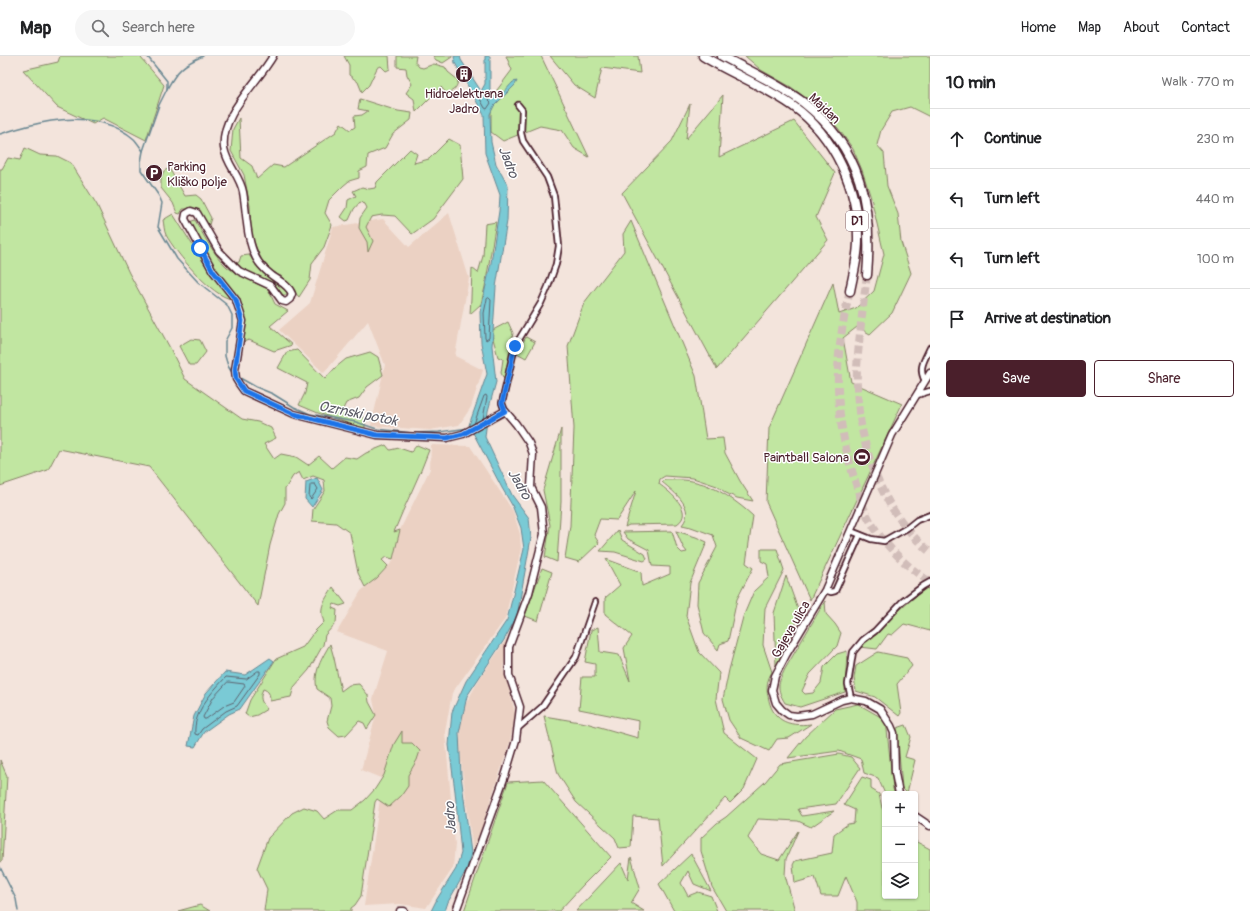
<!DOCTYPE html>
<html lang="en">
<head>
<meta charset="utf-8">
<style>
  :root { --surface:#fff; --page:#f6f6f6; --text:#202124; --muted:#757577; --line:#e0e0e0; --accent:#4a1f2b }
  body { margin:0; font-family:Pangolin,sans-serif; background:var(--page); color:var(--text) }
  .controls { position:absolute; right:12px; bottom:12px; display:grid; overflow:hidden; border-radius:4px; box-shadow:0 1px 3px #0004 }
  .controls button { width:36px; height:36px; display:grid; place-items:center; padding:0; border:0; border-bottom:1px solid var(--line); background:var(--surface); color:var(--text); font:20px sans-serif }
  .stop { position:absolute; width:12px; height:12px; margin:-9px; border:3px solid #1a73e8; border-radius:50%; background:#fff }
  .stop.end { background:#1a73e8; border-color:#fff; box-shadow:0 1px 4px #0008 }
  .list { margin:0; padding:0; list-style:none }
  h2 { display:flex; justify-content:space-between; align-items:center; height:52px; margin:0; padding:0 16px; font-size:17px }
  h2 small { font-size:13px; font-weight:400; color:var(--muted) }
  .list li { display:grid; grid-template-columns:26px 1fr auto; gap:12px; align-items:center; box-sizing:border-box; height:60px; padding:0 16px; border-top:1px solid var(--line) }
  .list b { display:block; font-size:15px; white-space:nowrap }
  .list em { font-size:13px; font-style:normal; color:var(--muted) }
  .actions { display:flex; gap:8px; padding:12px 16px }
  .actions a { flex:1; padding:9px 0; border:1px solid var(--accent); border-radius:4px; text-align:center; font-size:14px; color:var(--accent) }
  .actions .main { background:var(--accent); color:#fff }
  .icon { flex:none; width:22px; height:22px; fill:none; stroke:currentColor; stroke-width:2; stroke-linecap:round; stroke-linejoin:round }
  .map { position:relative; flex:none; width:930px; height:855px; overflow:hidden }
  header { display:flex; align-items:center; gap:24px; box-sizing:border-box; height:56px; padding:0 20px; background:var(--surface); border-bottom:1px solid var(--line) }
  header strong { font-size:19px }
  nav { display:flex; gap:22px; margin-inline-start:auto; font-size:14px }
  .search { width:280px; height:36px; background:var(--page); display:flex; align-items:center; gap:10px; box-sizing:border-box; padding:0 14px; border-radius:22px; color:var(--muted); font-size:15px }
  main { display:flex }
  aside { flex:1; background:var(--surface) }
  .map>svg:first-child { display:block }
  .built { fill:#ebd1c3 }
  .green { fill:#c1e6a1; stroke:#868266 }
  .water { fill:#7acad5; stroke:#678691 }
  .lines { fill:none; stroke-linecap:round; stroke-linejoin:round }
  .shore { stroke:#5d636f; stroke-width:1 }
  .stream { stroke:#678691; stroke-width:1.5 }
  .highway-tunnel { stroke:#d1bdb9; stroke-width:8; stroke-dasharray:8 4; stroke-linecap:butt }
  .street-casing { stroke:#4a1f2b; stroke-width:8 }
  .secondary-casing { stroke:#4a1f2b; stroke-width:9 }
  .highway-casing { stroke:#4a1f2b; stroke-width:11 }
  .street { stroke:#fff; stroke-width:4.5 }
  .secondary { stroke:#fff; stroke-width:6 }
  .highway { stroke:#fff; stroke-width:8 }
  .route { stroke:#1a73e8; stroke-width:5 }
  .labels { text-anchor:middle; stroke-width:3; stroke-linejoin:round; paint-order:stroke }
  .shield { fill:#fff; stroke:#80626b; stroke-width:1 }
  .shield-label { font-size:12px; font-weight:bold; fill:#4a1f2b }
  .poi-label { font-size:13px; fill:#4a1f2b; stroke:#fff }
  .street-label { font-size:13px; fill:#4a1f2b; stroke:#fff }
  .water-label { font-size:14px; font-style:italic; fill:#5b5b66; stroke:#fff }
</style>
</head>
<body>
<header>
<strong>Map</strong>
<div class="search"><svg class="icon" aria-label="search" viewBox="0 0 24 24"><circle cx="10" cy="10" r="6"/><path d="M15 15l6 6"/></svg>Search here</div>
<nav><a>Home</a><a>Map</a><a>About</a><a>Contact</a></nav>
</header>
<main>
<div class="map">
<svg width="930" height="855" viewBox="0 0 930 855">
  <rect width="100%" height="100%" fill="#f3e4dc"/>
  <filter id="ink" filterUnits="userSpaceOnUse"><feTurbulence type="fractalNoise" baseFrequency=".025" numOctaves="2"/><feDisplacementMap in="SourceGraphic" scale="8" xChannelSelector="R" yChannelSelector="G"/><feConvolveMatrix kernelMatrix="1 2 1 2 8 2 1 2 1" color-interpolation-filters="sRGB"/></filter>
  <g filter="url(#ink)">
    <g class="built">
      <path d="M449 157 469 222 455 300 483 314 471 351 459 369 430 374 371 370 385 309 368 265 324 317 279 274 310 247 333 171 383 163 409 191Z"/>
      <path d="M431 389 470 390 513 455 520 478 521 493 505 563 452 637 445 676 455 788 453 812 426 852 400 848 364 850 383 723 361 714 376 659 373 643 388 595 337 576 361 535 377 522 393 505 400 474 430 413Z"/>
      <path d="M507 582 503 613 510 637 515 657 510 686 473 797 459 690 461 666 464 651 480 622Z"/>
    </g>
    <g class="green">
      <path d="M60 0H141V2L164 29 146 84 103 62 93 68 57 51 23 14 58 6Z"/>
      <path d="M344 0H389L390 13 386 15 381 10 377 12 369 29 362 36 358 26 349 19V9Z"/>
      <path d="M397 0H416L415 6 419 11 423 12 434 8 445 11 448 16 458 24C457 32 454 35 446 37L441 31 416 56 414 43 406 37 412 28 407 19 406 12 397 11Z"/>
      <path d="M433 0H452V1L443 7 436 4Z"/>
      <path d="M506 0H541L589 101 574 92 562 74 540 70 503 85 491 76V42L512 14Z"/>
      <path d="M550 0H638L640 17 602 12 595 42 574 29Z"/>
      <path d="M745 0H930V61L910 51 892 56 881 74 877 89 884 97 887 130 898 158 901 186 911 217 892 257 870 278 857 271 843 282 851 326 902 348 810 544 766 446 769 372 833 227 839 258 856 252 874 235 884 198 871 142 862 114 853 93 838 72 825 59 810 45 791 31 761 14Z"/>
      <path d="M723 39 719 101 794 65 835 117 816 161 828 184 717 313 622 137 672 85 690 48 686 83Z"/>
      <path d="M360 43 398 55 412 57 411 64 393 78 385 92 368 99 367 111 359 115V122L349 125 343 130 329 144 325 157 332 169 324 191 312 207 310 224 299 241 281 220 273 217 264 209 251 180 250 150 244 119 231 95 233 73 239 62 241 102 252 110 257 123 273 109 284 111 336 76 341 67 350 74 355 71 354 60 362 59 368 55 358 53Z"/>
      <path d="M449 83 460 89 463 123 433 163 412 178 395 160 382 159 371 161 366 171 373 185 368 196 367 186 359 172 360 162 367 152 365 148 360 146 354 153 349 164 346 165 341 161 347 152 348 144 356 140 353 135 362 131 369 133 375 132 377 126 410 93 417 98 414 107 429 103Z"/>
      <path d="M25 92 40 99 57 100 71 107 97 149 129 217 170 292 185 323 242 363 258 366 271 372 276 382 264 388 274 403 281 398 296 401 308 409 319 400 332 412 345 401 357 403 366 397 386 389 390 394 399 392 411 396 417 389 429 394C419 422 405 448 394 476L400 474 393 503 386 501 382 504 388 510 377 522 365 531 358 517 350 477 336 467 312 465 313 453 325 435 324 424 313 420 303 424 299 416 293 420 285 433V447L279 458 270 489 258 550 149 411 59 393 48 414 0 430V113H2L8 102 20 104Z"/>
      <path d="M169 112 185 140 196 139 201 143 211 162 208 172 200 157 197 153H183L180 158 177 157 173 147 161 132V121L164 115Z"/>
      <path d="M173 158 207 212 232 243C212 241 176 197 166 179 164 175 164 169 163 164Z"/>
      <path d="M195 164C202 177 216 202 227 211 239 220 254 226 268 233L275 248 288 255 270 270 292 289 274 295 249 284 243 286 246 265 239 242 215 213 189 166Z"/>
      <path d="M631 165 696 320 706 383 723 382 725 397 740 425 753 445 737 442 726 437 717 430 693 422 665 420 660 423 659 428C670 436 695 456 677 468L629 469 625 471 636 435 617 464 600 463 594 479 599 487 579 506 565 502 570 470 574 372 568 290 584 247 624 195 623 178Z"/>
      <path d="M496 166 485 231 481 248 470 258 471 242 472 212 478 217 483 200 485 168Z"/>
      <path d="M249 199 261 215 287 236V239H283L276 230 272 227 247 216 235 208 239 206 241 200Z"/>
      <path d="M508 266 513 277 504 323 501 317 503 303 498 301 491 275Z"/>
      <path d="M526 281 535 286 526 302 517 297Z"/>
      <path d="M191 283 200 284 206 296 196 309H189L179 290Z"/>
      <path d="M297 294 325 323 335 312 346 303 370 296 378 301 383 319 367 331 359 342 346 347 343 353 365 362V373L318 357 299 349 305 337 307 327 278 312 287 296Z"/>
      <path d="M561 373V446L557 506 545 501 550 469 543 434Z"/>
      <path d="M665 424C675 424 686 423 696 426 716 430 739 447 753 460L746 507 753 512 737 543 728 585 720 588 718 594 704 577 697 548 698 527 717 491 713 479 691 471 682 469C696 452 675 437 662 426Z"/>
      <path d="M618 474 622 484 645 498 647 503 644 505 615 496 600 495Z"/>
      <path d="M672 475 677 492 682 497 687 496 683 491 676 475 696 481 707 486 690 527 686 560 699 596 719 617 716 643 724 677 757 703 744 733 730 747 725 742 663 810 658 762 633 760 631 791 619 792 615 782 576 746 558 718 544 660 586 667 638 682 639 665 579 653 582 621H595V608L585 606 591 574 598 571 600 596 619 599 630 625 624 592 632 580 605 558V542L620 529 606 503 641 516 642 530 670 518V511L652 510 649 494 628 483 623 476Z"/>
      <path d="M761 493H777L784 514 765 552 763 589 772 616C767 624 766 631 768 640 772 664 787 671 811 668L789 682 777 683 769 695 741 682 729 664 723 643 729 614 743 561 754 535 769 521 767 508 761 505Z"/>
      <path d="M542 512 552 516 538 565 525 560Z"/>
      <path d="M786 520 800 559 776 610 774 557Z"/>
      <path d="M333 531 346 548 340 550 334 548 332 552 337 554 336 567 325 579 323 589 309 614 294 631 291 641 270 645C270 638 269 635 263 633 259 642 261 646 267 653L257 659 249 661 245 658 250 644 276 603 303 591 314 576 324 566C318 551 325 544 333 531Z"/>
      <path d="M927 532 930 535V575L904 568 892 579 888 578 877 593 860 591 865 584 917 539Z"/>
      <path d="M825 545 826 558 835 568 841 577 837 590 810 618 802 635 805 638 813 637 821 627 824 611 837 598 847 595 845 636 800 651 785 647C776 632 778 628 785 613Z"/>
      <path d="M330 588 334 602 341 635 349 629 359 628 368 639 369 646 376 659 367 673 364 667 359 665 346 679 339 680 329 671 327 665 331 650 330 642 317 633C313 616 322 602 330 588Z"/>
      <path d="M878 596 907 602 912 610 897 628 901 657 899 660 875 641 856 635 854 622 856 610Z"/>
      <path d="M858 648 886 664 893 733 895 738H885L878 722 864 717 861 703 839 695 788 702 805 681 835 653Z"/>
      <path d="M906 669 911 681 905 701 915 704 907 737 902 732 897 672Z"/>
      <path d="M402 675V687H412L420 695 417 704 408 719V730L401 740 389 751 377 743 375 746 361 840 355 849 351 852V855H264L267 833 257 812 268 782 292 757 304 751 317 755 324 763 338 754H352L365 744 375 733 384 719 394 688Z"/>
      <path d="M839 698 851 701 860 712 836 748 798 753 802 760 834 755 811 771 798 765 758 763 748 782 761 798 779 804 798 775 786 803 785 819 795 855H726L712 831 701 795V782L717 767 726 761 765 726 780 708Z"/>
      <path d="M0 704 7 720 2 805 0 806Z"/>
      <path d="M862 721 871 724V733L879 738 882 752 885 756V840H915V785L930 793V855H857V846L846 820 838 840H821L815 821 795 827 793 809 795 805 832 797 834 778 848 768 854 767 855 754 844 749Z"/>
      <path d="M543 724 611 801 583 829 559 855H464L508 726Z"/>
      <path d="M691 798 711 835 694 828 688 815 681 827 688 840 698 836 711 840 717 855H674L659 828Z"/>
      <path d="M631 801 640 832 631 847 644 855H576L621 807 628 823Z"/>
      <path d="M200 849 210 855H178Z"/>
    </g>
    <g class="water">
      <path d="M454 0H460L461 4 481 35 485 28V0H490V41C500 43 507 32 513 26L517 25 515 29 494 50 490 58 491 86 496 108 508 130 507 165 496 231 492 290 496 326 488 355 485 381 512 439 529 462 531 482 517 560 504 584 467 640 459 677 461 719 471 797 467 813 448 846 445 855H431L437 843 456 813 461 797 455 735 449 689 452 656 466 625 507 564 524 493 521 472 512 449 502 432 469 369 487 318 481 287 480 256 491 207 499 155 500 139 485 97 484 59 455 7Z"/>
      <path d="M317 422 323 434 312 451 305 443 306 426Z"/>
      <path d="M270 602 274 605 240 653 229 658 204 676 195 691 188 690 194 660 206 637 225 616 245 619Z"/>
    </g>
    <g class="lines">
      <g class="shore">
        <path d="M484 37 486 38 487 43 491 47 487 53 485 52 479 41 480 39Z"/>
        <path d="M489 242 491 244 489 282 486 284 485 282 484 257 487 243Z"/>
        <path d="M474 368 484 340 486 339 487 341 483 363"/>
        <path d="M311 428H315L318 433 311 443 309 441 310 430Z"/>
        <path d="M258 615H260V618L237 650 226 655 202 673 198 679 195 678C193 656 212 636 226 621L246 623Z"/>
        <path d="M228 626 244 628 245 630 234 646 224 650 206 663H204L203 661 213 642Z"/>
      </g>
      <g class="stream">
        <path d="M147 0 167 25V33L159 49 143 95 141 106V114L159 140 162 147 158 171 177 203 198 226 227 249 232 259V272L225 285V300L228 310 231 315"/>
        <path d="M167 33C177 14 184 8 203 0"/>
        <path d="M0 78C34 67 68 58 103 67 114 70 125 75 134 83 137 86 140 91 143 95"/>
        <path d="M240 322 256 331 273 338 294 351 310 358 356 366 377 373 413 377 439 376 469 372"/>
        <path d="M0 811 16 843 18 855"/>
      </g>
      <g class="highway-tunnel">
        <path d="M867 219C863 250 859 281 857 312 855 361 868 414 894 455 903 468 917 486 930 496"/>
        <path d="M850 235C834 300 833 351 852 415 856 428 860 442 865 455 878 483 904 509 930 526"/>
      </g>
      <defs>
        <g id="street">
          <path d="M925 325C918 312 924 305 930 292"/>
          <path d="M917 339 930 335"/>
          <path d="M505 355 502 347 515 290 541 247 548 231 556 208 559 190 554 140 547 121 523 85 521 77 522 54 518 49"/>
          <path d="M851 475 871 483 884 485 907 472 917 464 930 459"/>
          <path d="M825 534 831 536 835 535 860 479"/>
          <path d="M851 642 848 628 853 596 863 584 875 575 902 546 923 530 930 526"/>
          <path d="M517 673 542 651 576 601 595 546"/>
        </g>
        <g id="secondary">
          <path d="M273 0C257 28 220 58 224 92 227 109 240 120 243 136 247 158 246 182 256 202 259 208 264 213 270 218 277 224 289 229 292 238L290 243 286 246 282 245 271 230 239 215 219 195 197 157 191 155 186 158 185 163 213 215 236 244 243 265 235 314 236 323 239 328 244 335 294 358 377 379 447 382 463 378 505 355 516 368 529 387 533 398 531 431 541 451 544 478 529 537 509 591V619L520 651 516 684 506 717 456 855"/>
          <path d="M899 738 895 717 894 677 891 670 880 653 866 645 851 642 842 644 812 658 797 660 789 659 782 654 776 647 772 634 775 620 786 599 825 534 892 379 930 317"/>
          <path d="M915 760 930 770"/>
          <path d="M400 855H404"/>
        </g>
        <g id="highway">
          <path d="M703 0C732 18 765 30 793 50 835 80 859 134 858 185 858 202 853 219 850 235"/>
          <path d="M722 0C749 15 779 28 804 47 861 92 873 150 867 219"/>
        </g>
      </defs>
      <use href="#street" class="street-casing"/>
      <use href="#secondary" class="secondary-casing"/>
      <use href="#highway" class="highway-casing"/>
      <use href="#street" class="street"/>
      <use href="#secondary" class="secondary"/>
      <use href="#highway" class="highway"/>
    </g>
  </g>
  <g class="lines" filter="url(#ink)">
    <path class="route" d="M200 192 213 215 236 244 242 265 235 314 236 323 244 335 294 358 377 379 447 382 463 378 505 355 502 347 515 290"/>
  </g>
  <defs>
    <symbol id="building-disc" viewBox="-11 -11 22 22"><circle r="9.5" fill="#4a1f2b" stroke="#fff"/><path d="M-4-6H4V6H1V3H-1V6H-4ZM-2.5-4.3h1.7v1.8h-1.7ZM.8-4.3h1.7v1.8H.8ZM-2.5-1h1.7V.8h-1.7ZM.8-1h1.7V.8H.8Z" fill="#fff"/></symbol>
    <symbol id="parking-disc" viewBox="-11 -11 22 22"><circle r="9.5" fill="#4a1f2b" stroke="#fff"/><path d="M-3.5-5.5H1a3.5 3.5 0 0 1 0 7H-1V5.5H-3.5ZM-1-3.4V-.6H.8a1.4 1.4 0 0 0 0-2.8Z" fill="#fff"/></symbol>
    <symbol id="stadium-disc" viewBox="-11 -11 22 22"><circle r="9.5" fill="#4a1f2b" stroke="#fff"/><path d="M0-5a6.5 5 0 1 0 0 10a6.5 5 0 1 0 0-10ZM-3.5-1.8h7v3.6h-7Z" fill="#fff"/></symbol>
  </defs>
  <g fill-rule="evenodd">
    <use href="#building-disc" x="454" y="8" width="20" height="20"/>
    <use href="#parking-disc" x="144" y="107" width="20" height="20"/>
    <use href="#stadium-disc" x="852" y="391" width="20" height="20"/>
  </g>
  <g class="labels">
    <rect class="shield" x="846" y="155" width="22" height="20" rx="3"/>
    <g class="shield-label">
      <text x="857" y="169">D1</text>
    </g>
    <g class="poi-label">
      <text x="464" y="42">Hidroelektrana<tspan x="464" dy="15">Jadro</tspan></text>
      <text x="167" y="115" text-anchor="start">Parking<tspan x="167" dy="15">Kliško polje</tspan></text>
      <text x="849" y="406" text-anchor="end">Paintball Salona</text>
    </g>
    <g class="street-label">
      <text transform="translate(825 52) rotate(44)" y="5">Majdan</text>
      <text transform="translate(790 573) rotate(-60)" y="5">Gajeva ulica</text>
    </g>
    <g class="water-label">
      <text transform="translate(509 106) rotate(69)" y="5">Jadro</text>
      <text transform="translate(358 357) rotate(11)" y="5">Ozrnski potok</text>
      <text transform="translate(520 428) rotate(60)" y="5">Jadro</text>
      <text transform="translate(450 762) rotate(-94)" y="5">Jadro</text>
    </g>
  </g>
</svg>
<div class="controls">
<button>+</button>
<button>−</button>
<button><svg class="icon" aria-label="layers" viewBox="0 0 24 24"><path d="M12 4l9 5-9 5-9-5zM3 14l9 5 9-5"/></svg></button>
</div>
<div class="stop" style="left:200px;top:192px"></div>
<div class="stop end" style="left:515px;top:290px"></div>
</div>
<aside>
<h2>10 min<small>Walk · 770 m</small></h2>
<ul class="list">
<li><svg class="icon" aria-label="ahead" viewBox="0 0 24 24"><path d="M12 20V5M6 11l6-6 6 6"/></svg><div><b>Continue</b></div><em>230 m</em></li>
<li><svg class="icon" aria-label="left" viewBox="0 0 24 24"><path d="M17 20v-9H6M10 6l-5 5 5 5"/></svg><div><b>Turn left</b></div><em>440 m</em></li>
<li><svg class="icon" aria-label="left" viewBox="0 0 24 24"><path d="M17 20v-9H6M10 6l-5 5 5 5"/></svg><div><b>Turn left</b></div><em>100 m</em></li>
<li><svg class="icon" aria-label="arrive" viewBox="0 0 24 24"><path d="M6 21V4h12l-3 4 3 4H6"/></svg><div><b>Arrive at destination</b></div></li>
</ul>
<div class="actions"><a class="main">Save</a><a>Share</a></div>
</aside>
</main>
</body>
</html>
